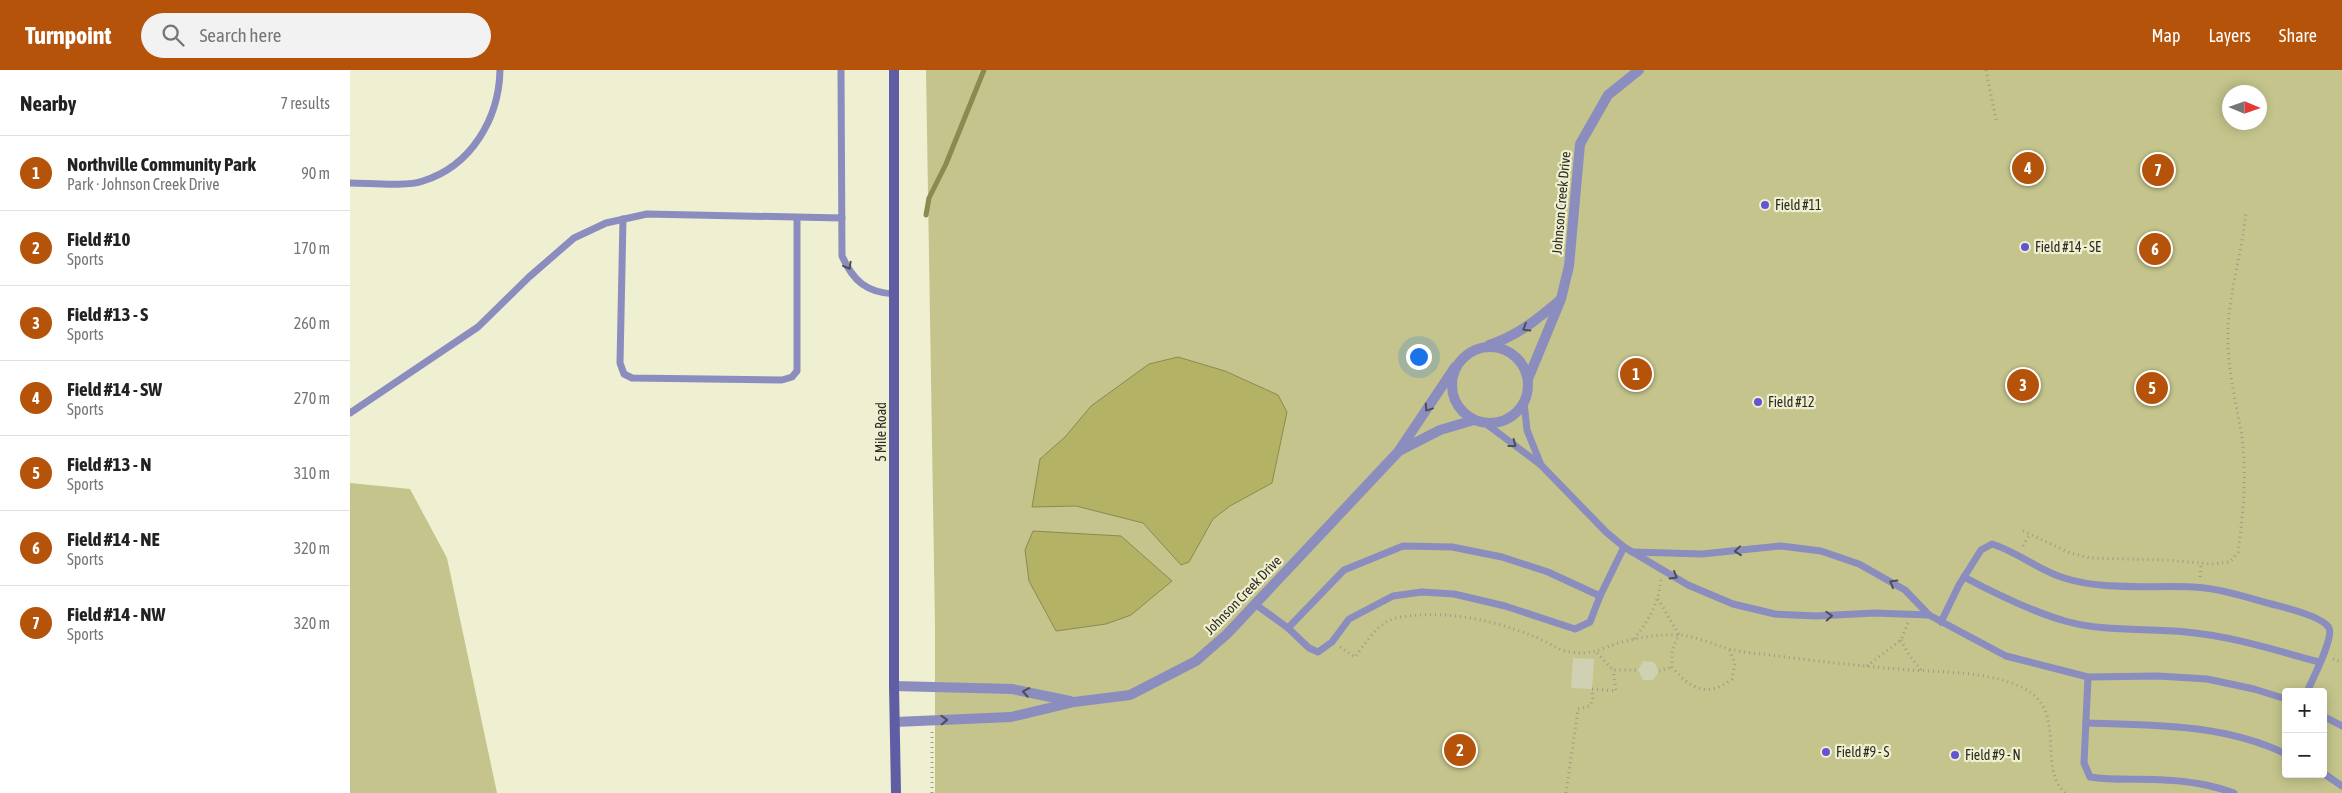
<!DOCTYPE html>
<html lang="en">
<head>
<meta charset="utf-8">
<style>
  :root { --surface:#fff; --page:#f2f2f2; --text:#222; --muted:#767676; --line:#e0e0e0; --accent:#b45309 }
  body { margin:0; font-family:"Asap Condensed",sans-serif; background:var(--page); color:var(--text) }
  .controls { position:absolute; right:15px; bottom:15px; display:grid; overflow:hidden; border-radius:5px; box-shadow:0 2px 12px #0003 }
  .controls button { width:45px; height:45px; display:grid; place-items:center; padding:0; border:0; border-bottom:1px solid var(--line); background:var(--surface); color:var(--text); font:25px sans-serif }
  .compass { position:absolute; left:1872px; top:15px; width:45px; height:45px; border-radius:50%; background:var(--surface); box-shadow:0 2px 12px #0003; rotate:92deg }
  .you { position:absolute; left:1068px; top:286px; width:18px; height:18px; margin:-12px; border:4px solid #fff; border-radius:50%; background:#1a73e8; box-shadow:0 0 0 8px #1a73e833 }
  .badge { display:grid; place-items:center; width:32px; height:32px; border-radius:50%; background:var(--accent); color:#fff; font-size:16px; font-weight:700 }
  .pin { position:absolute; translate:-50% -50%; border:2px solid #fff; box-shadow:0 1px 5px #0006 }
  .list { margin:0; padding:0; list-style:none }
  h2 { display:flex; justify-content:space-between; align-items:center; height:65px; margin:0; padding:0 20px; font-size:21px }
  h2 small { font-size:16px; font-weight:400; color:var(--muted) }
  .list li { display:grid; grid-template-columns:32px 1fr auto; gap:15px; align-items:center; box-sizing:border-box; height:75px; padding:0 20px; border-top:1px solid var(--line) }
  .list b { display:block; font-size:19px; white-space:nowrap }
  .list p { margin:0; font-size:16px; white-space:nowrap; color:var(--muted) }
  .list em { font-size:16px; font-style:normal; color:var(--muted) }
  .icon { flex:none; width:28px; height:28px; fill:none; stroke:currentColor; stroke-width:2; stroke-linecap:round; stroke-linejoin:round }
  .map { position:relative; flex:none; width:1992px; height:723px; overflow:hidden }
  header { display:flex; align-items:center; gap:30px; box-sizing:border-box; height:70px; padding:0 25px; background:var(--accent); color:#fff }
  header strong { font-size:24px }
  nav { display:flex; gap:28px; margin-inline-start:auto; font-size:18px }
  .search { width:350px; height:45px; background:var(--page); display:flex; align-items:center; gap:12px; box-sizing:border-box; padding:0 18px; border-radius:28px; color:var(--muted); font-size:19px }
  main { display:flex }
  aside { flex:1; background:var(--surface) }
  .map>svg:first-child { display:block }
  .green { fill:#c4c48c; fill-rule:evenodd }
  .water { fill:#b4b265; stroke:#8b8a51 }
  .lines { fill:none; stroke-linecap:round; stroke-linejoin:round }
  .stream { stroke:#8b8a51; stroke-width:5 }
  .building { fill:#d0d0b3 }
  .path { stroke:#9c9c86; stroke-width:3; stroke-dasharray:1 4; stroke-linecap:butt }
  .lane { stroke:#8b8dbe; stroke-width:7 }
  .street { stroke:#8b8dbe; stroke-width:10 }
  .secondary { stroke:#5f5ea4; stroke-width:10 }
  .oneway { stroke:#4d4e58 }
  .poi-dot { fill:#6156cf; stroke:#efefd1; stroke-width:2 }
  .labels { text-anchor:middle; stroke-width:4.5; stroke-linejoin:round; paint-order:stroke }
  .street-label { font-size:14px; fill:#2c2c21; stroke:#efefd1 }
  .poi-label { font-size:14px; fill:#2c2c21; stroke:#efefd1; text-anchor:start }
</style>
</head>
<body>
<header>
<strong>Turnpoint</strong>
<div class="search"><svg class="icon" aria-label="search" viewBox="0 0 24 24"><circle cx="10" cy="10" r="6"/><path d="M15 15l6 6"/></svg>Search here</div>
<nav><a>Map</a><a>Layers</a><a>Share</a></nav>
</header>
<main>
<aside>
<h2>Nearby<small>7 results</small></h2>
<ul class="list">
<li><span class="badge">1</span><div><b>Northville Community Park</b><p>Park · Johnson Creek Drive</p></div><em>90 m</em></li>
<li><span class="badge">2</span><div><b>Field #10</b><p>Sports</p></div><em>170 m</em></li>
<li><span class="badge">3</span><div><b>Field #13 - S</b><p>Sports</p></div><em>260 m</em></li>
<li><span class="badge">4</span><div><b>Field #14 - SW</b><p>Sports</p></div><em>270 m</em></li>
<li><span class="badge">5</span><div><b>Field #13 - N</b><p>Sports</p></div><em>310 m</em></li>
<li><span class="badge">6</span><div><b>Field #14 - NE</b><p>Sports</p></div><em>320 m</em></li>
<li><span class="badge">7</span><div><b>Field #14 - NW</b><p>Sports</p></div><em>320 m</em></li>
</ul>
</aside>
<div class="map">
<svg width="1992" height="723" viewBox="0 0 1992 723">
  <rect width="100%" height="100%" fill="#efefd1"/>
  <g class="green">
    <path d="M576 0H1992V723H585V555ZM1880 22H1910V52H1880ZM1936 622H1973V704H1936Z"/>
    <path d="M0 413 60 419 97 488 147 723H0Z"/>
  </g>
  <g class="water">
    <path d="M828 287 875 301 928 325 937 342 922 413 880 436 863 449 839 492 831 495 793 453 726 436 682 437 690 389 715 367 741 336 799 294Z"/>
    <path d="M683 461 771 466 822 511 781 545 756 554 706 561 679 511 675 480Z"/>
  </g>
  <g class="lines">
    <path class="stream" d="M576 145 579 128 596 94 634 0"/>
  </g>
  <g class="building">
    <path d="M1223 588 1244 589 1242 619 1221 618Z"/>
    <path d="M1293 591 1304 592 1309 601 1303 610H1293L1288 600Z"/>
  </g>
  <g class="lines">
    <g class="path">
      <path d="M1636 0 1646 50"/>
      <path d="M1673 461 1720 483 1741 488 1816 490 1862 494 1880 492 1888 482C1893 445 1897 406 1892 368 1887 336 1878 303 1878 270 1877 227 1892 185 1896 142"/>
      <path d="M1673 476 1680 464"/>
      <path d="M1850 507 1851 493"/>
      <path d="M1308 529 1329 565 1322 580V597C1340 619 1358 628 1382 609L1385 593 1379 579"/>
      <path d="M1284 569C1299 550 1308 535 1311 510"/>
      <path d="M1551 570 1559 585 1571 600"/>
      <path d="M990 577 1005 587C1015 574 1028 552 1046 548 1092 539 1140 549 1183 566 1195 570 1208 581 1220 582 1246 585 1250 578 1272 572 1290 567 1310 564 1329 565 1347 566 1363 575 1380 579 1391 582 1402 583 1413 584 1462 591 1511 596 1560 600 1594 602 1642 602 1673 618 1719 640 1686 696 1715 723"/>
      <path d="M1247 583 1263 600H1288"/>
      <path d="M1983 589 1992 592"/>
      <path d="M1517 596 1551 570 1558 553"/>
      <path d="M1309 601 1322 597"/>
      <path d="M582 723V661"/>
      <path d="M1216 723 1228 639 1240 636 1243 629 1242 619 1266 621 1263 600"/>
    </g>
    <g class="lane">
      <path d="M491 0 492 186C503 211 517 223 545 224"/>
      <path d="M0 113C19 113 56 117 73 111 121 96 149 49 150 0"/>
      <path d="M273 149 270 293 274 304 282 308 432 310 442 307 447 301V148"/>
      <path d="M1174 332 1177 360 1191 395"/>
      <path d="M0 343 128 257 179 207 224 168 256 153 297 144 492 148"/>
      <path d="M1135 353 1191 395 1256 462 1274 477 1338 515 1383 534 1425 544 1466 546 1524 543 1579 545"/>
      <path d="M1282 482 1352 484 1431 476 1471 481 1509 494 1555 520 1579 545 1656 586 1738 607 1808 606 1857 609 1904 619 1936 629"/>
      <path d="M1614 507C1646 524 1680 541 1715 551 1754 562 1795 558 1836 562 1881 566 1925 580 1969 592"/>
      <path d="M905 534 938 558 959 578 968 582 982 572 999 549 1043 526 1072 522 1104 524 1155 536 1225 559 1240 552 1250 526 1274 477"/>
      <path d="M1591 552 1609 515 1631 480 1642 474C1668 482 1688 500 1714 508 1755 521 1801 515 1843 517 1870 518 1898 528 1925 535 1937 538 1974 547 1979 558 1984 568 1962 610 1957 622"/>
      <path d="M938 558 994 500 1053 476 1102 477 1152 487 1198 502 1250 526"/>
      <path d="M1738 607 1734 693 1740 707C1765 711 1790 708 1815 710 1838 711 1862 715 1884 723"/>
      <path d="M1973 646 1992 656"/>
      <path d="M1736 653C1804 655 1874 654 1936 684"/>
      <path d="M1973 703 1992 716"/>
    </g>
    <g class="street">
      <path d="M1139 275C1167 266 1188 249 1210 230"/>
      <circle cx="1140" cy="315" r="38"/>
      <path d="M1178 309 1211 229 1219 196 1230 74 1258 25 1289 0"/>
      <path d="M1049 381 1090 360 1124 350"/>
      <path d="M544 616 662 619 720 631"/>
      <path d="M545 652 661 647 724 632 780 625 846 591 877 564 1048 382 1105 297"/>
    </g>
    <path class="secondary" d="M544 0V616L546 723"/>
  </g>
  <defs><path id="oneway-chevron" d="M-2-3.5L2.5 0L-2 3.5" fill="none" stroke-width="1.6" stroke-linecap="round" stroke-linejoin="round" transform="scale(1.25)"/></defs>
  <g class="oneway">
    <use href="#oneway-chevron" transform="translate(498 196) rotate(61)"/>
    <use href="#oneway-chevron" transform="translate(1176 258) rotate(149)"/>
    <use href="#oneway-chevron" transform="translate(1078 338) rotate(124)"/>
    <use href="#oneway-chevron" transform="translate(1163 374) rotate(37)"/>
    <use href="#oneway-chevron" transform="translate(1388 481) rotate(174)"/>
    <use href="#oneway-chevron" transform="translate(1324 506) rotate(30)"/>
    <use href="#oneway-chevron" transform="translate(1543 513) rotate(-150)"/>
    <use href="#oneway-chevron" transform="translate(1479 546) rotate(-3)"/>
    <use href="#oneway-chevron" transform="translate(676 622) rotate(-170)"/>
    <use href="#oneway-chevron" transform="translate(594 650) rotate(-2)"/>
  </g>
  <g class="poi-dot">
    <circle cx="1415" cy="135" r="5"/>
    <circle cx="1675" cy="177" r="5"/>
    <circle cx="1408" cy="332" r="5"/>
    <circle cx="1476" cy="682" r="5"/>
    <circle cx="1605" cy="685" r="5"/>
  </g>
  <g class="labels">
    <g class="street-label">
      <text transform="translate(1211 133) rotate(-85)" y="5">Johnson Creek Drive</text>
      <text transform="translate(531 362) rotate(-90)" y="5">5 Mile Road</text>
      <text transform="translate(893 525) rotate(-46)" y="5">Johnson Creek Drive</text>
    </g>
    <g class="poi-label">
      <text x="1425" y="140">Field #11</text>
      <text x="1685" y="182">Field #14 - SE</text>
      <text x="1418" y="337">Field #12</text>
      <text x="1486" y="687">Field #9 - S</text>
      <text x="1615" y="690">Field #9 - N</text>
    </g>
  </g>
</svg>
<div class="controls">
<button>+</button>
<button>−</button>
</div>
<svg class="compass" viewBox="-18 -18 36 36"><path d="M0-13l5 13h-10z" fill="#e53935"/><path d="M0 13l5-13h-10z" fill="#767676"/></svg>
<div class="you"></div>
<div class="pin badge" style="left:1286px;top:304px">1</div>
<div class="pin badge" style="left:1110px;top:680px">2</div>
<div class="pin badge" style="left:1673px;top:315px">3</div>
<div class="pin badge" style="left:1678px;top:98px">4</div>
<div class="pin badge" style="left:1802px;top:318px">5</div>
<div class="pin badge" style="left:1805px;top:179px">6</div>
<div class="pin badge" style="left:1808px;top:100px">7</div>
</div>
</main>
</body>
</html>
